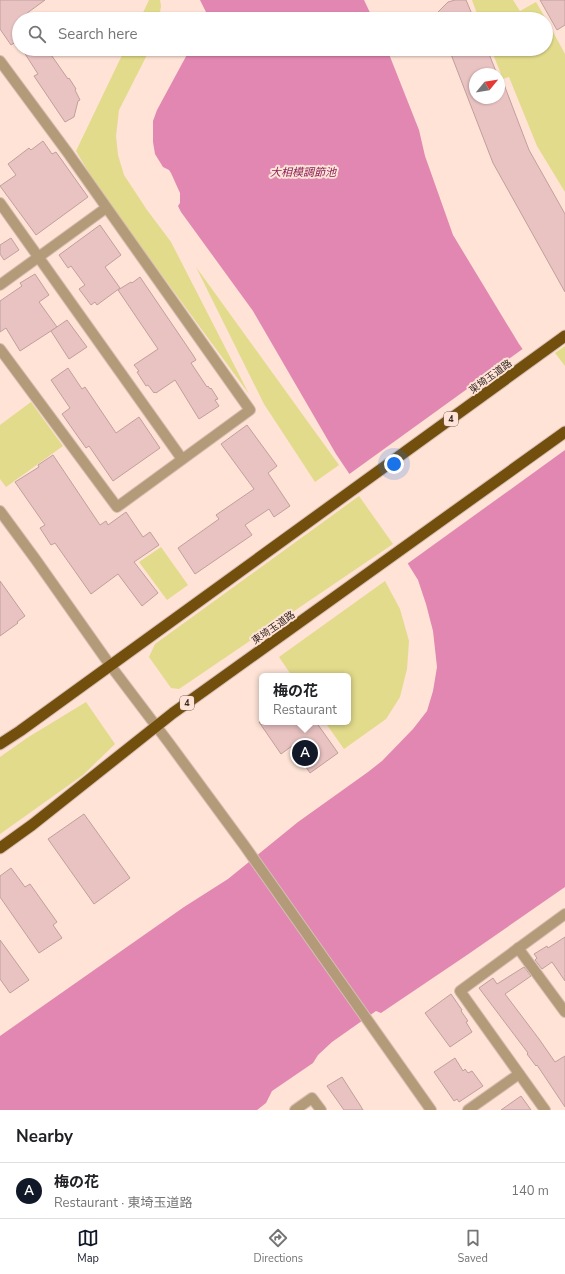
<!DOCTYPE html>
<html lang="en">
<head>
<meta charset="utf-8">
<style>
  :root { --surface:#fff; --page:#f6f6f6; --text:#202124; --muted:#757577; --line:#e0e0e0; --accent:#111827 }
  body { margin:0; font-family:"Nunito Sans","Noto Sans JP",sans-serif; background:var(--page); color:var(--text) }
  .compass { position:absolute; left:469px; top:68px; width:36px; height:36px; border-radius:50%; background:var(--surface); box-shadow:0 1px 3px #0004; rotate:60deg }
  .you { position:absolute; left:394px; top:464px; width:14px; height:14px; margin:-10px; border:3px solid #fff; border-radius:50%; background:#1a73e8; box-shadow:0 0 0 6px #1a73e833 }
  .badge { display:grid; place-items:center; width:26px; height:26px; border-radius:50%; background:var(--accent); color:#fff; font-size:13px; font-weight:700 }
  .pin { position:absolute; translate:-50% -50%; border:2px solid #fff; box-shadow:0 1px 4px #0006 }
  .popup { position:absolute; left:259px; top:673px; width:92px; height:52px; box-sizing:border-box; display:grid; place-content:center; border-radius:6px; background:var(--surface); filter:drop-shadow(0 1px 3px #0005); font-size:13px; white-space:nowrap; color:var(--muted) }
  .popup b { font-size:15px; color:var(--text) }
  .popup::after { content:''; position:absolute; left:50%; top:100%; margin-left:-8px; border:8px solid transparent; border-top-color:var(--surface) }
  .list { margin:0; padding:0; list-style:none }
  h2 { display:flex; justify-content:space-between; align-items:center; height:52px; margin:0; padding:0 16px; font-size:17px }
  h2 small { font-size:13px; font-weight:400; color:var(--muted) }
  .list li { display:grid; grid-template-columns:26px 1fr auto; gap:12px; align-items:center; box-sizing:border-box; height:56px; padding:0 16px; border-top:1px solid var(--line) }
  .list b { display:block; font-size:15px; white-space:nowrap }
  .list p { margin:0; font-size:13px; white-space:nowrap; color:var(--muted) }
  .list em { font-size:13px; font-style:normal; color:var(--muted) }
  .icon { flex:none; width:22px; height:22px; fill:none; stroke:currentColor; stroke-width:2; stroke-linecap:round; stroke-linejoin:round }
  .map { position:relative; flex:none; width:565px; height:1110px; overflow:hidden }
  .search { position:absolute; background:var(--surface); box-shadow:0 1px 3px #0004; left:12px; right:12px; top:12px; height:44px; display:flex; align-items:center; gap:10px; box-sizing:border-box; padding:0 14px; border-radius:22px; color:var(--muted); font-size:15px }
  .sheet { height:108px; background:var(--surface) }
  nav { display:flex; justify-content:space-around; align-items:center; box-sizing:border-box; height:56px; border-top:1px solid var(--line); background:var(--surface); font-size:11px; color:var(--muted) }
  nav a { display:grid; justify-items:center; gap:2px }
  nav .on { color:var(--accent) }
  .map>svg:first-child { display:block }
  .green { fill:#e2db8b }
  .water { fill:#e187b1 }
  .pier { fill:#fee3d6 }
  .building { fill:#e9c3c2; stroke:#c29e9d }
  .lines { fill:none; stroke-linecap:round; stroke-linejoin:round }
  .minor-casing { stroke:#d6beb3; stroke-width:12 }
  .tertiary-casing { stroke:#d6beb3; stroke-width:12 }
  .trunk-casing { stroke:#d6beb3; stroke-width:13 }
  .minor { stroke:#b39b79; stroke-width:10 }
  .tertiary { stroke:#b39b79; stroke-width:10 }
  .trunk { stroke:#734f0e; stroke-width:11 }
  .labels { text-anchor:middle; stroke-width:4; stroke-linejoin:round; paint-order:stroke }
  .shield { fill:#fee3d6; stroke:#73625a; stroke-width:1 }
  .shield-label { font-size:9px; font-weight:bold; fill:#372b25 }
  .street-label { font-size:10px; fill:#372b25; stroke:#fee3d6 }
  .water-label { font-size:11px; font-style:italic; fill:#89205a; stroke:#fee3d6 }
</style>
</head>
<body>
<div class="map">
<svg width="565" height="1110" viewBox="0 0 565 1110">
  <rect width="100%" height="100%" fill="#fee3d6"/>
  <g class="green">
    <path d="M149 0H160L161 6 159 19H140Z"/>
    <path d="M472 0H513L520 11 536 2 546 19H479Z"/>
    <path d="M546 19 565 54V192L537 146 509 77 503 79 491 49H546Z"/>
    <path d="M125 49H150L119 110 116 136 118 155 124 175 147 210 171 242 249 394 98 188 76 151Z"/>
    <path d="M196 267 339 465 315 482 264 404Z"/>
    <path d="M565 346V366L555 353Z"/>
    <path d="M31 402 63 446 6 487 0 479V425Z"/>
    <path d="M359 496 393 544 179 689 171 688 149 657 155 644Z"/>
    <path d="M161 547 188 585 167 600 139 562Z"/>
    <path d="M385 581 400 609 409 641 407 669 400 697 386 719 344 749 325 722H348V676H292L279 657Z"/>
    <path d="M86 702 115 744 83 775 0 834V757L27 738Z"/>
  </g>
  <g class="water">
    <path d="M200 0H364L373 19H204L206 12Z"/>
    <path d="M190 49H387L419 130 425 156 453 235 519 344 565 408V887L467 955 381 1013 376 1011 332 1042 318 1055 313 1063 272 1091 266 1103 257 1110H0V1036L184 907 228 879 298 822 368 772 382 761 413 729 427 711 433 691 437 667 433 631 426 604 418 580 385 527 336 454 253 311 181 212 178 206 180 203V193L171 173 169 170 163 167 155 154 153 142V121L157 110Z"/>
  </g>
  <path class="pier" d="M524 348 565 404V450L407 564 348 475Z"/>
  <g class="building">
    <path d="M0 0H45L19 19V40L11 45 0 29Z"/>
    <path d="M455 0H466L474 19H431L448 2Z"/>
    <path d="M540 0H565V25L557 30Z"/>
    <path d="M22 49H47L68 79 69 78 76 89 75 90 80 100 78 101 74 117 65 122 34 76 38 74Z"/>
    <path d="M449 49H487L497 74H475V98H499L500 74 529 150 565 214V292L493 163Z"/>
    <path d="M43 141 52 154 56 152 88 197 36 235 0 186 16 175 8 164 29 148 31 150Z"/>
    <path d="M100 225 121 255 105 267 120 288 97 305 95 302 91 305 79 289 85 285 71 266 68 268 59 255Z"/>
    <path d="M11 238 19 250 4 260 0 254V245Z"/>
    <path d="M35 274 49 295 39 302 57 327 20 351 6 328 0 332V301L22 286 20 283Z"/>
    <path d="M140 277 193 355 196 360 191 363 207 387 208 386 210 389 211 388 218 399 215 400 219 406 199 419 175 380 156 393 155 392 154 393 148 385 146 386 137 372 139 371 134 365 158 349 118 290 131 282 132 283Z"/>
    <path d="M67 320 87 347 69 359 51 331Z"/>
    <path d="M68 368 82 389 85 387 116 433 139 417 160 448 113 481 89 446 86 448 62 414 70 408 51 380Z"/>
    <path d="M247 425 277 466 268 473 290 506 274 517 269 509 245 525 252 535 195 574 178 548 219 519 216 515 254 489 221 444Z"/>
    <path d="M53 455 100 525 106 521 108 525 126 512 143 537 150 532 159 545 134 562 158 593 142 606 118 574 91 594 55 543 51 545 40 528 45 525 15 482 39 467 38 465Z"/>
    <path d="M0 581 25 616 17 622 18 623 0 636Z"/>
    <path d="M259 722H316L338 753 310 773 292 746 281 754Z"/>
    <path d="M84 814 130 878 94 904 48 839Z"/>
    <path d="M11 868 25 887 30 884 57 922 53 925 62 938 39 953 0 897V876Z"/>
    <path d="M565 937V981L552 962 542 969 535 960 537 958 534 954 547 946 548 948Z"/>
    <path d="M0 940 29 980 10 993 0 979Z"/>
    <path d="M524 967 531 976 505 994 539 1039 555 1062 565 1056V1107L537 1065 536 1066 527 1054 528 1053 479 988 493 978 497 984Z"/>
    <path d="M451 994 462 1010 461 1011 468 1021 466 1022 472 1032 450 1047 425 1013Z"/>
    <path d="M455 1058 463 1071 465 1069 468 1073 472 1071 483 1086 459 1102 457 1099 454 1101 434 1072Z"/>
    <path d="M342 1077 360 1105 363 1110H344L327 1086Z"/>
    <path d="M521 1096 531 1110H501Z"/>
  </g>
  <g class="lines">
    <defs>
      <g id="minor">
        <path d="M0 61 68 153 250 410 117 507 0 349"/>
        <path d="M0 203 182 459"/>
        <path d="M0 285 106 208"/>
        <path d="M518 948 565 1012"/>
        <path d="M295 1110 312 1098 321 1110"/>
        <path d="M468 1110 519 1074"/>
        <path d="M545 1110 460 991 565 914"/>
      </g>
      <path id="tertiary" d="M0 511 36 560 110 665 169 743 244 845 431 1110"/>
      <g id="trunk">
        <path d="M0 744 20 731 565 336"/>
        <path d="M0 848 32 825 173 713 565 432"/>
      </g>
    </defs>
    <use href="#minor" class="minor-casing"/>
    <use href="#tertiary" class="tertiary-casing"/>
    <use href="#trunk" class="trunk-casing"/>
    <use href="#minor" class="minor"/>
    <use href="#tertiary" class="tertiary"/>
    <use href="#trunk" class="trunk"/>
  </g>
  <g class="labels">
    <g class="shield">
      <rect x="444" y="412" width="14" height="14" rx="3"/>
      <rect x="180" y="696" width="14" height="14" rx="3"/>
    </g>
    <g class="shield-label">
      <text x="451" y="422">4</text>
      <text x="187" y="706">4</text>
    </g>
    <g class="street-label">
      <text transform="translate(490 376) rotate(-36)" y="4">東埼玉道路</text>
      <text transform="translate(273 627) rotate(-35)" y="4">東埼玉道路</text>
    </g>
    <g class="water-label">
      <text x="303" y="176">大相模調節池</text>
    </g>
  </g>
</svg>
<svg class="compass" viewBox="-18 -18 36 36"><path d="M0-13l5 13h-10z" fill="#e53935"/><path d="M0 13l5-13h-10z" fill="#757577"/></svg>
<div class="you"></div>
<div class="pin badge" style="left:305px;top:753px">A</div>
<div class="popup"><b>梅の花</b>Restaurant</div>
<div class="search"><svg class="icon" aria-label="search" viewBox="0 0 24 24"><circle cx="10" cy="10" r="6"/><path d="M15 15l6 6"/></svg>Search here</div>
</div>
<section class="sheet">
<h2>Nearby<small></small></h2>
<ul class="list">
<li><span class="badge">A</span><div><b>梅の花</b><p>Restaurant · 東埼玉道路</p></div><em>140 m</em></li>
</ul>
</section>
<nav>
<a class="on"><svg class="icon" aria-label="map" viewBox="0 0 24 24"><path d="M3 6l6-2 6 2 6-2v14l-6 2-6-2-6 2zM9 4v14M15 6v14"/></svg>Map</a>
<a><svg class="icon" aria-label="directions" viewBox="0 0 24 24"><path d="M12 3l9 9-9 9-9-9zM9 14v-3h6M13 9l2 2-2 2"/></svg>Directions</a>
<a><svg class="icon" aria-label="saved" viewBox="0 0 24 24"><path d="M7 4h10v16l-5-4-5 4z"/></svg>Saved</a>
</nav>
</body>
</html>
